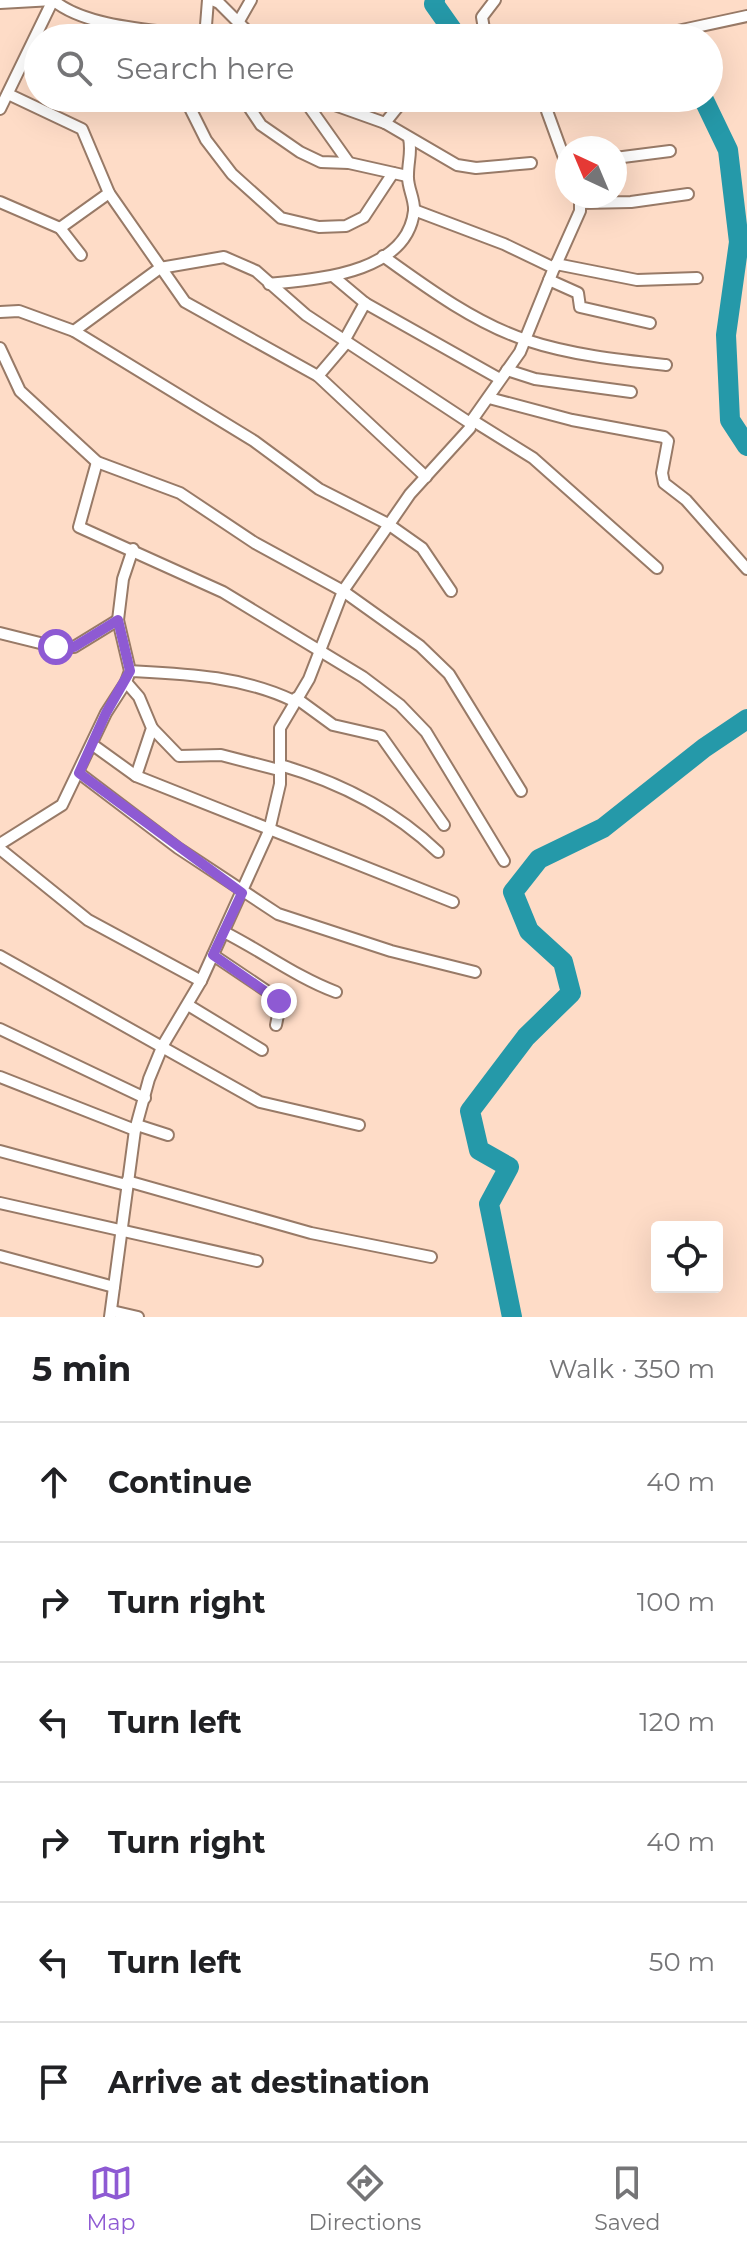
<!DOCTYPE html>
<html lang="en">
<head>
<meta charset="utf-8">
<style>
  :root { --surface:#fff; --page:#f6f6f6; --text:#202124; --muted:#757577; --line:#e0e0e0; --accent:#8e5ad3 }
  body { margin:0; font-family:Montserrat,sans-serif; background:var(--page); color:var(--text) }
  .controls { position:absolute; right:24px; bottom:24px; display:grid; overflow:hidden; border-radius:8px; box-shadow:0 8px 32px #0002 }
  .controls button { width:72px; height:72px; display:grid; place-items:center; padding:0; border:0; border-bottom:2px solid var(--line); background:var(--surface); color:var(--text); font:40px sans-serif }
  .compass { position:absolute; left:555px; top:136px; width:72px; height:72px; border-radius:50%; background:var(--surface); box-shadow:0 8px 32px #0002; rotate:316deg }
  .stop { position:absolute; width:24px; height:24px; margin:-18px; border:6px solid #8e5ad3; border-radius:50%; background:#fff }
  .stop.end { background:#8e5ad3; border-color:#fff; box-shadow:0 2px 8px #0008 }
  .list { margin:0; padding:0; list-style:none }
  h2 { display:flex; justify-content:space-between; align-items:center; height:104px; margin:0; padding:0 32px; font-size:34px }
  h2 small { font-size:26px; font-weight:400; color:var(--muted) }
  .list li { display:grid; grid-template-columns:52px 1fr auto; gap:24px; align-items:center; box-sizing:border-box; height:120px; padding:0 32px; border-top:2px solid var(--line) }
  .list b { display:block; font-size:30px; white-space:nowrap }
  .list em { font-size:26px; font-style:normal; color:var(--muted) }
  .icon { flex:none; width:44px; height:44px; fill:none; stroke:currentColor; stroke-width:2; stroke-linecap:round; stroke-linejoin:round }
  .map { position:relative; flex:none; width:747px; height:1317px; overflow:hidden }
  .search { position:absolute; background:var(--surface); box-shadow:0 8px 32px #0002; left:24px; right:24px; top:24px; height:88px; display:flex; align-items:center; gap:20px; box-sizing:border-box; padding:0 28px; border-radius:44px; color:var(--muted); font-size:30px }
  .sheet { height:824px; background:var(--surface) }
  nav { display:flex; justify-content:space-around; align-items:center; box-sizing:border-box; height:112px; border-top:2px solid var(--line); background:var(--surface); font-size:22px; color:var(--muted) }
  nav a { display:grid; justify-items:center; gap:4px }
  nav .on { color:var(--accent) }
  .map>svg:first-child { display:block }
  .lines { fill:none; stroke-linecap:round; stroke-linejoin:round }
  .river { stroke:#2599a9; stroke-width:20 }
  .street-casing { stroke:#987a67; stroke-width:14 }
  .street { stroke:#fff; stroke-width:10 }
  .route { stroke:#8e5ad3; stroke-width:10 }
</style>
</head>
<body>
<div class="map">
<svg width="747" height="1317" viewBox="0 0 747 1317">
  <rect width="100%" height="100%" fill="#fedcc7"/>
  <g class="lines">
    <g class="river">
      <path d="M435 0 434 4 458 38"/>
      <path d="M550 98H569"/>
      <path d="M703 98 728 150 739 242 726 335 730 420 747 446"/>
      <path d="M512 1317 489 1204 509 1167 479 1150 470 1111 526 1037 571 993 563 962 529 931 513 892 539 859 603 828 704 748 747 719"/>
    </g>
    <defs>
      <g id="street">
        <path d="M212 0 219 3 254 38"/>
        <path d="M0 3 53 0C87 29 161 30 205 37"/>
        <path d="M239 21 251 0"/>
        <path d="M205 38 208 0"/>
        <path d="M452 38H453"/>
        <path d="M492 38 484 29 482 17 495 0"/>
        <path d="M645 38 747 16"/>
        <path d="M8 94 82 129 109 193 185 302 318 376 426 477"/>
        <path d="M185 98 206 140 232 174 281 218 319 227 346 226 364 217 393 173"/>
        <path d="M243 98 261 125 300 152 321 162 349 163 407 176"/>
        <path d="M303 98 349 163"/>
        <path d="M315 98 385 123 457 165 476 168 531 163"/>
        <path d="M0 109 53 0"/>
        <path d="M547 111 567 166"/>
        <path d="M385 123 405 98"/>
        <path d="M615 158 670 151"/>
        <path d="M0 202 60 228 81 255"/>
        <path d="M582 203 631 202 688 194"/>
        <path d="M60 228 109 193"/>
        <path d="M383 256C426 287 475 323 526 340 571 355 619 360 666 365"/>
        <path d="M556 264 637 280 697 278"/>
        <path d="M555 267 580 211V196"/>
        <path d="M334 277 365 303 500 379"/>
        <path d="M549 280 578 293 580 307 650 323"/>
        <path d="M269 284C316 279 407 274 414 211 415 199 407 187 408 175 408 161 412 152 409 138"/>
        <path d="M0 312 19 311 74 331 160 268 224 257 256 271 306 315 470 423"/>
        <path d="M74 331 254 441 319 489 388 524 422 548 451 591"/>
        <path d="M344 341 365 303"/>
        <path d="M0 348 20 391 97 462 180 493 255 543 343 591 420 646 449 674 521 791"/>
        <path d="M507 370 535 379 631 392"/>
        <path d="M318 376 347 342"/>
        <path d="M489 398 572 420 664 437 668 441 662 473 664 483 686 500 747 569"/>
        <path d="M472 420 533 458 657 568"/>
        <path d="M97 462 79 527 223 592 363 677 400 705 426 732 504 861"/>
        <path d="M0 633 56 647H74L118 620"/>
        <path d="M130 671C186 674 242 676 294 701"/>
        <path d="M126 682 139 697 152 728 136 776"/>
        <path d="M296 698 333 725 381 736 444 825"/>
        <path d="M152 728 179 756 221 755 279 770"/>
        <path d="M93 745 136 776 453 902"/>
        <path d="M280 765C339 782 393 809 438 852"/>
        <path d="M79 773 178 848 278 914 391 951 475 972"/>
        <path d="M0 844 62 805 106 713 126 682 130 671 118 620 123 579 133 549"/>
        <path d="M0 849 88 920 201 981"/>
        <path d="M224 932C262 951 296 977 336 992"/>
        <path d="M213 955 277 998 280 1005 276 1025"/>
        <path d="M0 956 260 1102 359 1125"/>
        <path d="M188 1005 262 1050"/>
        <path d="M0 1029 145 1098"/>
        <path d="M0 1077 135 1130"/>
        <path d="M137 1125 168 1135"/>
        <path d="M0 1151 126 1185"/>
        <path d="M127 1181 311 1233 431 1257"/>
        <path d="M0 1203 257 1261"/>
        <path d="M0 1256 114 1287"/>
        <path d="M112 1311 138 1317"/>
        <path d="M110 1317 135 1130 149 1079 163 1045 201 981 269 831 280 784V728L309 679 343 591 410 494 470 428V423L520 352 554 268 504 244 414 210"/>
      </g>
    </defs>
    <use href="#street" class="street-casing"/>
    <use href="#street" class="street"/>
  </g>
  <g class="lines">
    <path class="route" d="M56 647H74L118 620 130 671 106 713 79 773 242 893 213 955 279 1001"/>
  </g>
</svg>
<div class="controls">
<button><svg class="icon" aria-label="locate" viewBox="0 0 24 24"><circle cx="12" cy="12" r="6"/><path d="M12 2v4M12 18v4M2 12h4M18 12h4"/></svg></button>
</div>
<svg class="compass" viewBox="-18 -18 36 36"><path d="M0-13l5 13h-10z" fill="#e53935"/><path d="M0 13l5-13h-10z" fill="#757577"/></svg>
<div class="stop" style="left:56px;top:647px"></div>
<div class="stop end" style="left:279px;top:1001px"></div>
<div class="search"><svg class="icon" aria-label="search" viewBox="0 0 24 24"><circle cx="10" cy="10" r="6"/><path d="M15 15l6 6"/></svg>Search here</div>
</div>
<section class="sheet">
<h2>5 min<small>Walk · 350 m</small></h2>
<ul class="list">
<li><svg class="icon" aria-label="ahead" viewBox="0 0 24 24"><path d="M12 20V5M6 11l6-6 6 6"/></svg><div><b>Continue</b></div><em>40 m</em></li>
<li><svg class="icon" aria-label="right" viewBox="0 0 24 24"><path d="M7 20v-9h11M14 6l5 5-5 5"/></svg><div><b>Turn right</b></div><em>100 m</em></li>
<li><svg class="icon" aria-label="left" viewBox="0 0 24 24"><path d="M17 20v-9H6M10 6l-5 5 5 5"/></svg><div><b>Turn left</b></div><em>120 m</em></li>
<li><svg class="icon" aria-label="right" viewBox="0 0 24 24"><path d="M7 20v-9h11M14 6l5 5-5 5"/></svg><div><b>Turn right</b></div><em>40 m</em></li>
<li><svg class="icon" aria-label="left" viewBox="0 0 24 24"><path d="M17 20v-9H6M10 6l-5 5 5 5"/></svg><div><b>Turn left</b></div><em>50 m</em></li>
<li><svg class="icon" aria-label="arrive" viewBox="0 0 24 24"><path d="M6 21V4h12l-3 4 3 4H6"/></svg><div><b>Arrive at destination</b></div></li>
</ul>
</section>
<nav>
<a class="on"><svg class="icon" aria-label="map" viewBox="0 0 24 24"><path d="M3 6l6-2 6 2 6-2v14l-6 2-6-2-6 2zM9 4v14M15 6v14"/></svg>Map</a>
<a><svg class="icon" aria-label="directions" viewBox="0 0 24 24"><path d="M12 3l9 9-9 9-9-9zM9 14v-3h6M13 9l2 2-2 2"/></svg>Directions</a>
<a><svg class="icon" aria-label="saved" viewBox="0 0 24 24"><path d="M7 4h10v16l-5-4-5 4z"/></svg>Saved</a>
</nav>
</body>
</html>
